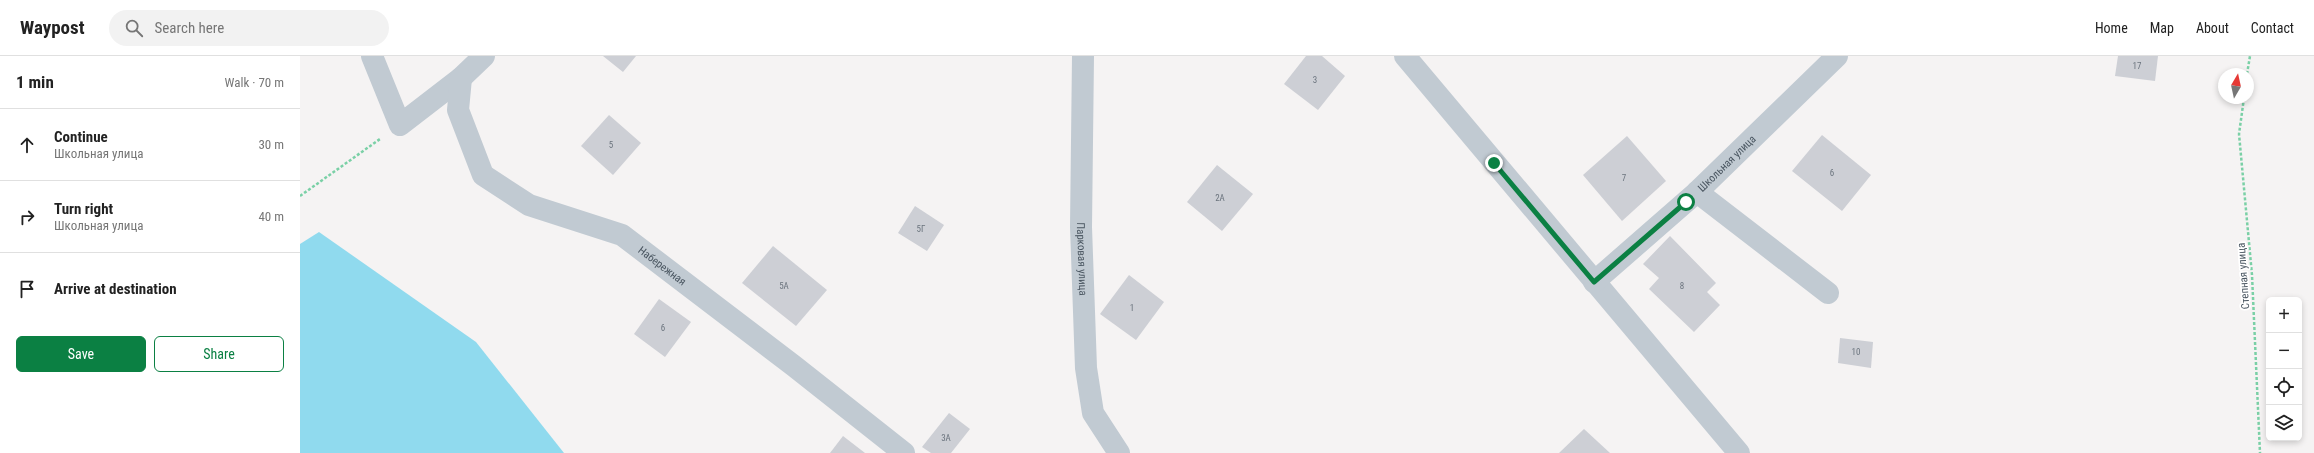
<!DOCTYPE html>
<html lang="en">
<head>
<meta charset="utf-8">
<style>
  :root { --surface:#fff; --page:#f2f2f2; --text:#222; --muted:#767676; --line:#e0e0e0; --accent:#0b8043 }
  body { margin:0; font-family:"Roboto Condensed",sans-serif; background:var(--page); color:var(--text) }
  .controls { position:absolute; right:12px; bottom:12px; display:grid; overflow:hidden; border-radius:6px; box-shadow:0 2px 6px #0003 }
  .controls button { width:36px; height:36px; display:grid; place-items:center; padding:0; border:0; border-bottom:1px solid var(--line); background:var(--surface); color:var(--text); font:20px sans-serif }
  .compass { position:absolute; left:1918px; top:12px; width:36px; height:36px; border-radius:50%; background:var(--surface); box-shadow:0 2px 6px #0003; rotate:9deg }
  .stop { position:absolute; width:12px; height:12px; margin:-9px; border:3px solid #0b8043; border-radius:50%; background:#fff }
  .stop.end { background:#0b8043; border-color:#fff; box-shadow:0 1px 4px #0008 }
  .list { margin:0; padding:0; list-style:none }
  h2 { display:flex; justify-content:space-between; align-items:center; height:52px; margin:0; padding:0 16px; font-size:17px }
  h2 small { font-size:13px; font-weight:400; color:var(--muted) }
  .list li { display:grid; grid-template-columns:26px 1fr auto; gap:12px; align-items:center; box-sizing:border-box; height:72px; padding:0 16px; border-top:1px solid var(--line) }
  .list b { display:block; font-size:15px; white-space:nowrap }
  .list p { margin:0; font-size:13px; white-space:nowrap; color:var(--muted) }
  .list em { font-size:13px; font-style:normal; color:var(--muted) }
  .actions { display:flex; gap:8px; padding:12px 16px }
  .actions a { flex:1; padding:9px 0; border:1px solid var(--accent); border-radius:6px; text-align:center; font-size:14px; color:var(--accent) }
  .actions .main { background:var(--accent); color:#fff }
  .icon { flex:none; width:22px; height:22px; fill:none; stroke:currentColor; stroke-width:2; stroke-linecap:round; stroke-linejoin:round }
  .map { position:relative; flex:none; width:2014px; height:397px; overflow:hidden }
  header { display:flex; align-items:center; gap:24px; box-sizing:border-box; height:56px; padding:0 20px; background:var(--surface); border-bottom:1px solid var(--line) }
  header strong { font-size:19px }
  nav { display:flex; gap:22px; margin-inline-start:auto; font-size:14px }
  .search { width:280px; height:36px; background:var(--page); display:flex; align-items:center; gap:10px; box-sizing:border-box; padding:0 14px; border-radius:22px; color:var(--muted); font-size:15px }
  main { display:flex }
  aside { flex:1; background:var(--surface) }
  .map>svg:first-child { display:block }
  .water { fill:#90daee }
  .building { fill:#cdcfd5 }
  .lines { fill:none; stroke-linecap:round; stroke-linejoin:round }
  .path { stroke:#7ad0a6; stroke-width:2.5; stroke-dasharray:3 2; stroke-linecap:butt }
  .minor { stroke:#c1cad2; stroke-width:22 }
  .route { stroke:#0b8043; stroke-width:5 }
  .labels { text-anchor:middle; stroke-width:3.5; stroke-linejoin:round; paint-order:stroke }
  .number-label { font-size:9px; fill:#6b747e }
  .street-label { font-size:11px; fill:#4a5661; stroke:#fff }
</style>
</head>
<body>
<header>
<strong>Waypost</strong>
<div class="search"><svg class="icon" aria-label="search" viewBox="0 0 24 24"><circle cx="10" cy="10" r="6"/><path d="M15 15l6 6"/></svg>Search here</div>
<nav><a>Home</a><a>Map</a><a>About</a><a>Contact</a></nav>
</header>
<main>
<aside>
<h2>1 min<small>Walk · 70 m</small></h2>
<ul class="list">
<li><svg class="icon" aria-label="ahead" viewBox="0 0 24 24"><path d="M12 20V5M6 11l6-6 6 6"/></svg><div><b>Continue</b><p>Школьная улица</p></div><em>30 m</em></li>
<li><svg class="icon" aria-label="right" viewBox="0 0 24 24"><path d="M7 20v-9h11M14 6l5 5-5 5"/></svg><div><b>Turn right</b><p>Школьная улица</p></div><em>40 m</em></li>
<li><svg class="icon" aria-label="arrive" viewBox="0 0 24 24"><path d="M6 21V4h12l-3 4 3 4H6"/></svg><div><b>Arrive at destination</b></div></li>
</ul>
<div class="actions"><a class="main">Save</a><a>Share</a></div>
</aside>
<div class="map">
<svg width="2014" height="397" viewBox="0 0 2014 397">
  <rect width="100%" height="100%" fill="#f5f3f3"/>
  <path class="water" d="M19 176 176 286 264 397H0V188Z"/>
  <g class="building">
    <path d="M303 0H336L323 16Z"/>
    <path d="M1006 0H1022L1045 20 1018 54 984 28Z"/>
    <path d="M1818 0H1858L1855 25 1815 20Z"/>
    <path d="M309 59 341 87 313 119 281 90Z"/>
    <path d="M1522 79 1571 119 1542 155 1492 115Z"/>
    <path d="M1327 80 1366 125 1322 165 1283 119Z"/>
    <path d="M917 109 953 138 922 175 887 146Z"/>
    <path d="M615 150 644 169 627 195 598 177Z"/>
    <path d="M1370 180 1416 227 1407 236 1420 249 1394 276 1349 233 1359 222 1343 208Z"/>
    <path d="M473 190 527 234 496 270 442 227Z"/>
    <path d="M829 219 864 246 836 284 800 258Z"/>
    <path d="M359 243 391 266 365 301 334 278Z"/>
    <path d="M1540 282 1573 286 1571 312 1538 307Z"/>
    <path d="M649 357 670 373 651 397H631L622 391Z"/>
    <path d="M1284 373 1310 397H1259Z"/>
    <path d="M543 380 565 397H530Z"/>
  </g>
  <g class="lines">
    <g class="path">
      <path d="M1947 18 1950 0"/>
      <path d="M1944 42 1939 78 1952 219 1960 397"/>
      <path d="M0 140 80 83"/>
    </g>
    <g class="minor">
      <path d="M72 0 100 69 161 22 184 0"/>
      <path id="s1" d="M783 0 781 171 786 312 793 357 819 397"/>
      <path d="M1105 0 1439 397"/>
      <path id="s2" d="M161 22 158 54 183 119 229 149 322 179 494 310 604 397"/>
      <path d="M1397 136 1528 237"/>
      <path id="s3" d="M1294 226 1397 136 1537 0"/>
    </g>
  </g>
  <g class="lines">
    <path class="route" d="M1194 107 1294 226 1386 146"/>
  </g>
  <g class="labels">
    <g class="number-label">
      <text x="1837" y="13">17</text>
      <text x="1015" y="27">3</text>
      <text x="311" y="92">5</text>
      <text x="1532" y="120">6</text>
      <text x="1324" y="125">7</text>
      <text x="920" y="145">2А</text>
      <text x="621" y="176">5Г</text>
      <text x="484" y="233">5А</text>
      <text x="1382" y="233">8</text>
      <text x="832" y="255">1</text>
      <text x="363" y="275">6</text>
      <text x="1556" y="299">10</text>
      <text x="646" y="385">3А</text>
    </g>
    <g class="street-label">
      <text dy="4" stroke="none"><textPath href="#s3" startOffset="178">Школьная улица</textPath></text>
      <text dy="4" stroke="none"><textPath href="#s1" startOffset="203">Парковая улица</textPath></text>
      <text dy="4" stroke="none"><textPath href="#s2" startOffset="305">Набережная</textPath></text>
      <text transform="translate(1943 220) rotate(-94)" y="4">Степная улица</text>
    </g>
  </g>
</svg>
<div class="controls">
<button>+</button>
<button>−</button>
<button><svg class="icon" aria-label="locate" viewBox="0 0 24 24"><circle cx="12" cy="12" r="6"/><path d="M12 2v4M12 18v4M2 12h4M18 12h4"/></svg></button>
<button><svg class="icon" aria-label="layers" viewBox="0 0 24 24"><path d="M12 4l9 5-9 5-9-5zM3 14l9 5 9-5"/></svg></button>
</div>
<svg class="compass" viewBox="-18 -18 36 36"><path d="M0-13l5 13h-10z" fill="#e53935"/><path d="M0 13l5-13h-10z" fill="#767676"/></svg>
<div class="stop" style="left:1386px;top:146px"></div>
<div class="stop end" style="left:1194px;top:107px"></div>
</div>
</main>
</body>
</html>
